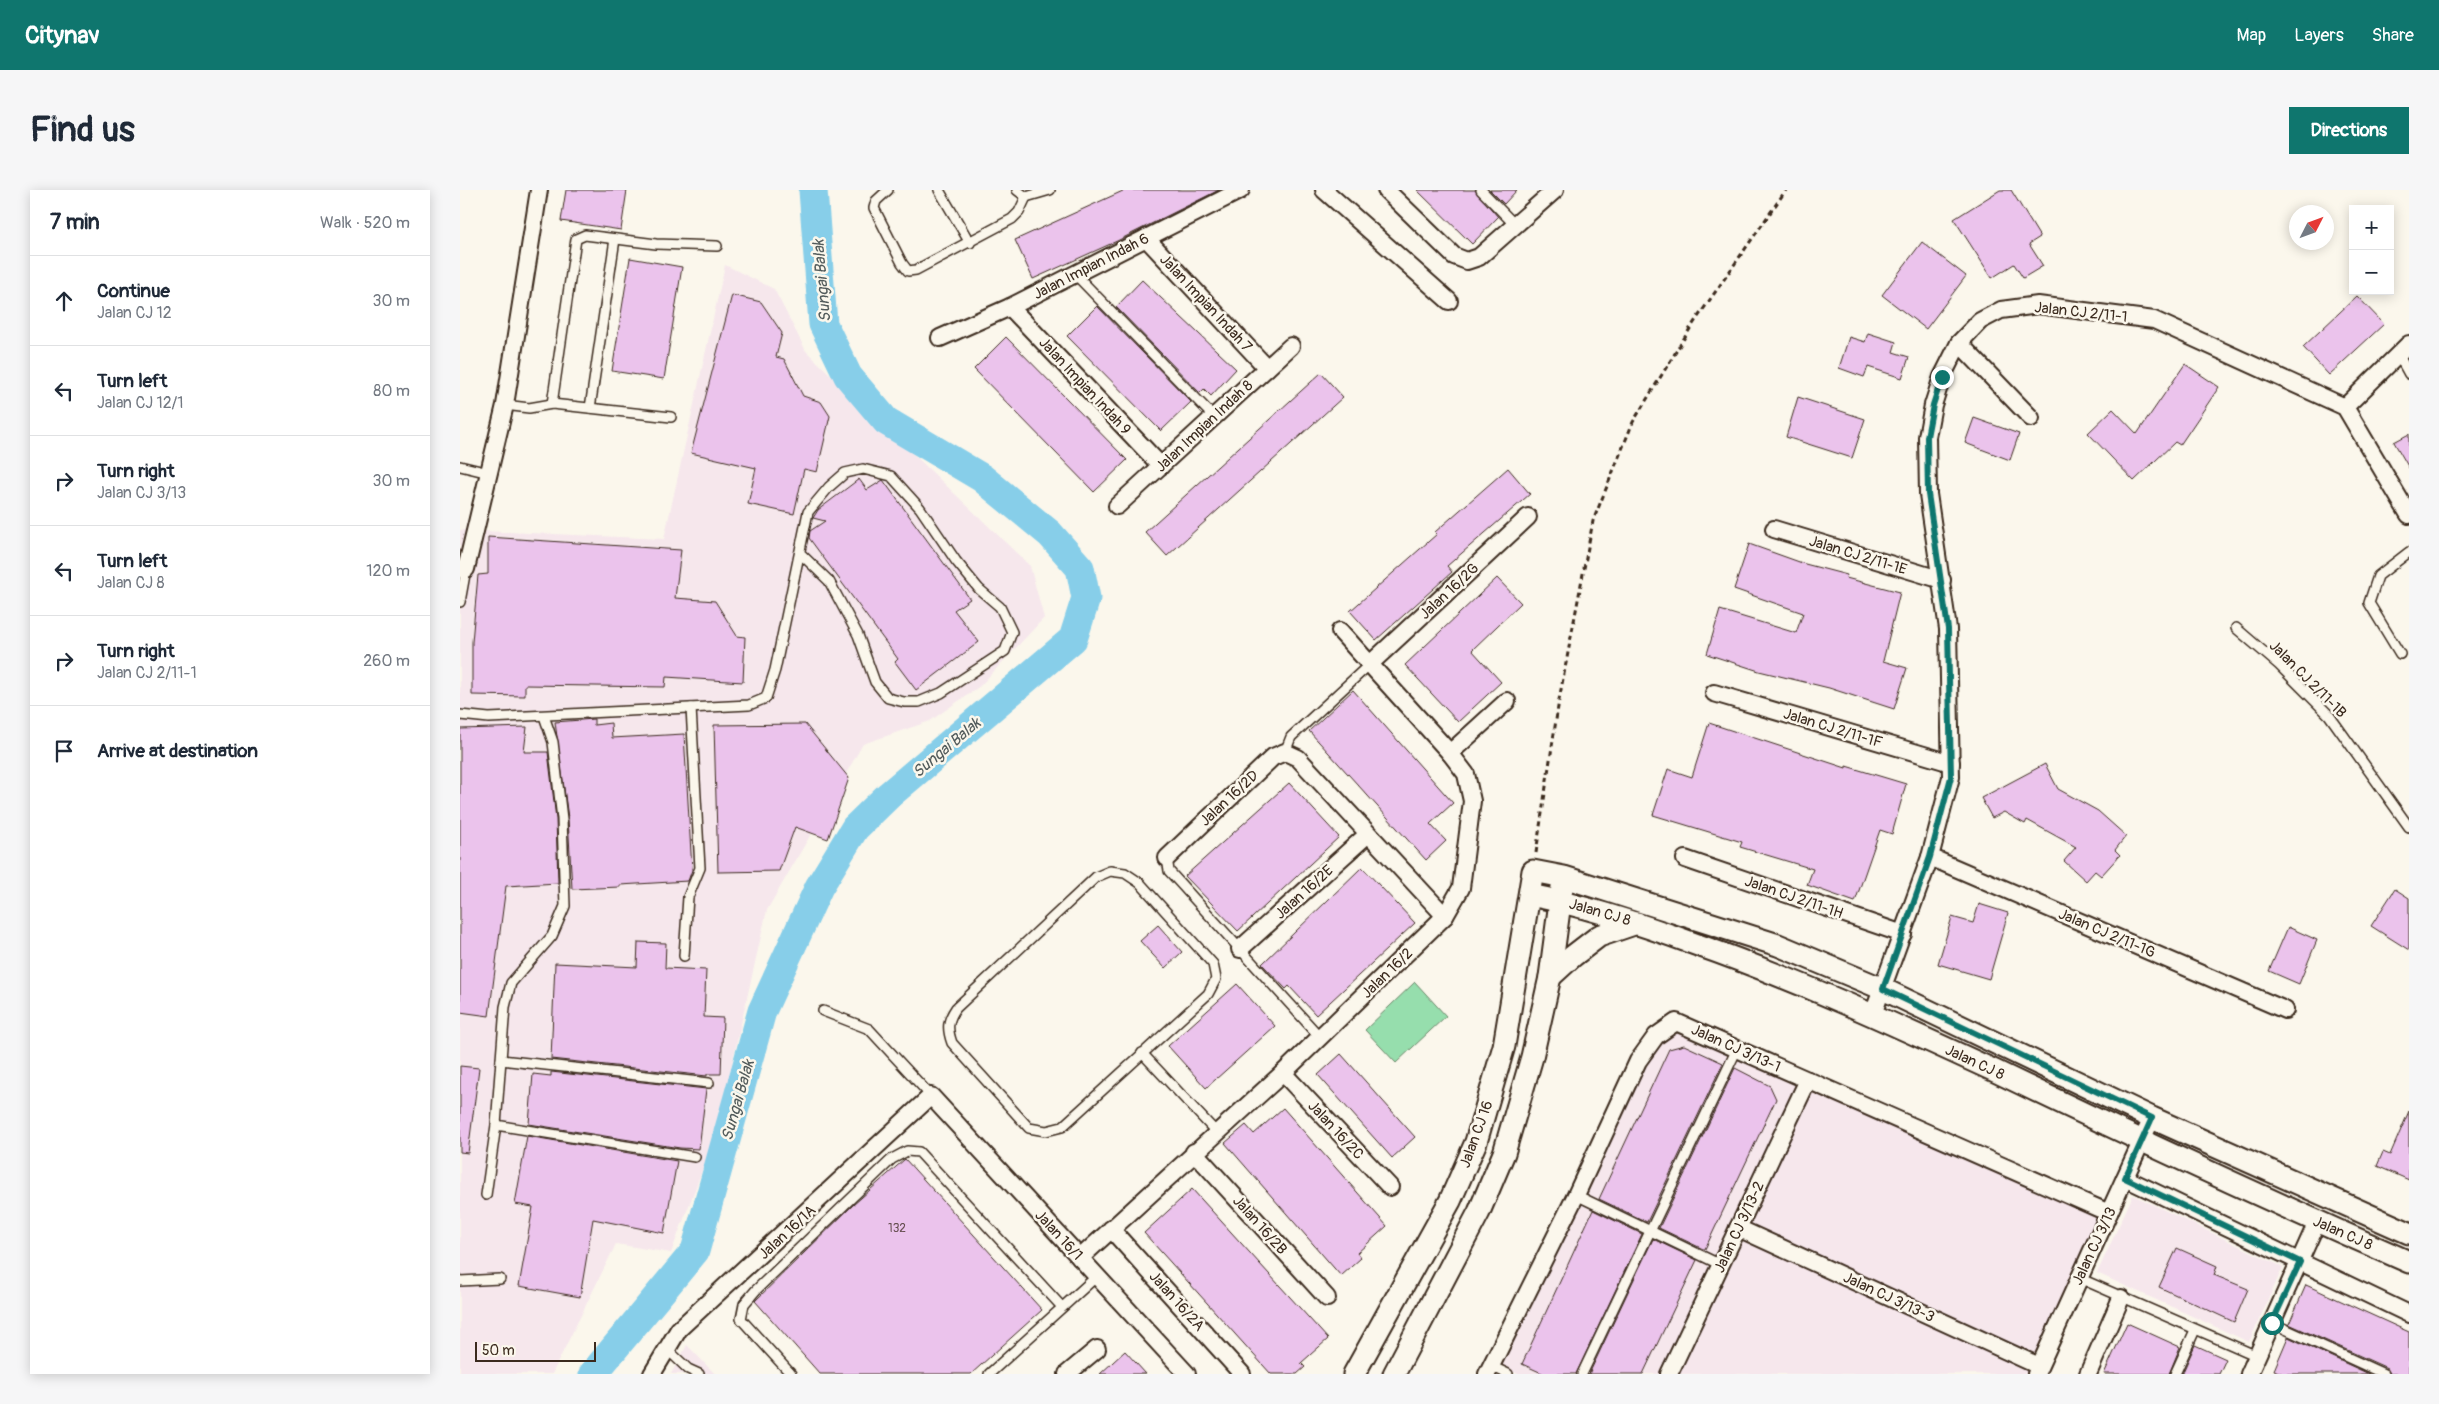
<!DOCTYPE html>
<html lang="en">
<head>
<meta charset="utf-8">
<style>
  :root { --surface:#fff; --page:#f6f6f7; --text:#1f2937; --muted:#747a83; --line:#e0e1e3; --accent:#0f766e }
  body { margin:0; font-family:Pangolin,sans-serif; background:var(--page); color:var(--text) }
  .controls { position:absolute; right:15px; top:15px; display:grid; overflow:hidden; border-radius:0px; box-shadow:0 2px 12px #0003 }
  .controls button { width:45px; height:45px; display:grid; place-items:center; padding:0; border:0; border-bottom:1px solid var(--line); background:var(--surface); color:var(--text); font:25px sans-serif }
  .compass { position:absolute; left:1829px; top:15px; width:45px; height:45px; border-radius:50%; background:var(--surface); box-shadow:0 2px 12px #0003; rotate:48deg }
  .scale { position:absolute; left:15px; bottom:12px; width:121px; box-sizing:border-box; padding-left:5px; border:2px solid #3b2a1e; border-top:0; font-size:14px; line-height:18px; white-space:nowrap; color:#3b2a1e; -webkit-text-stroke:4px #fbf7ec; paint-order:stroke }
  .stop { position:absolute; width:15px; height:15px; margin:-11px; border:4px solid #0f766e; border-radius:50%; background:#fff }
  .stop.end { background:#0f766e; border-color:#fff; box-shadow:0 1px 5px #0008 }
  .list { margin:0; padding:0; list-style:none }
  h2 { display:flex; justify-content:space-between; align-items:center; height:65px; margin:0; padding:0 20px; font-size:21px }
  h2 small { font-size:16px; font-weight:400; color:var(--muted) }
  .list li { display:grid; grid-template-columns:32px 1fr auto; gap:15px; align-items:center; box-sizing:border-box; height:90px; padding:0 20px; border-top:1px solid var(--line) }
  .list b { display:block; font-size:19px; white-space:nowrap }
  .list p { margin:0; font-size:16px; white-space:nowrap; color:var(--muted) }
  .list em { font-size:16px; font-style:normal; color:var(--muted) }
  .icon { flex:none; width:28px; height:28px; fill:none; stroke:currentColor; stroke-width:2; stroke-linecap:round; stroke-linejoin:round }
  .map { position:relative; flex:none; width:1949px; height:1184px; overflow:hidden; border-radius:0px }
  header { display:flex; align-items:center; gap:30px; box-sizing:border-box; height:70px; padding:0 25px; background:var(--accent); color:#fff }
  header strong { font-size:24px }
  nav { display:flex; gap:28px; margin-inline-start:auto; font-size:18px }
  .intro { display:flex; align-items:center; justify-content:space-between; box-sizing:border-box; height:120px; padding:0 30px }
  h1 { margin:0; font-size:35px }
  .button { padding:12px 22px; border-radius:0px; background:var(--accent); color:#fff; font-size:18px; font-weight:700 }
  main { display:flex; gap:30px; padding:0 30px }
  aside { flex:1; background:var(--surface); border-radius:0px; box-shadow:0 2px 12px #0003 }
  .map>svg:first-child { display:block }
  .built { fill:#f6e7ec }
  .green { fill:#96dead; stroke:#688466 }
  .lines { fill:none; stroke-linecap:round; stroke-linejoin:round }
  .river { stroke:#87cee9; stroke-width:29 }
  .building { fill:#ebc3ec; stroke:#3b2a1e }
  .service-casing { stroke:#3b2a1e; stroke-width:12 }
  .minor-casing { stroke:#3b2a1e; stroke-width:20 }
  .tertiary-casing { stroke:#3b2a1e; stroke-width:25 }
  .path { stroke:#3b2a1e; stroke-width:3; stroke-dasharray:5 4; stroke-linecap:butt }
  .service { stroke:#fbf7ec; stroke-width:9 }
  .minor { stroke:#fbf7ec; stroke-width:16 }
  .tertiary { stroke:#fbf7ec; stroke-width:21 }
  .route { stroke:#0f766e; stroke-width:6 }
  .labels { text-anchor:middle; stroke-width:5; stroke-linejoin:round; paint-order:stroke }
  .number-label { font-size:12px; fill:#675052 }
  .street-label { font-size:15px; fill:#3b2a1e; stroke:#fbf7ec }
  .water-label { font-size:16px; font-style:italic; fill:#525b5b; stroke:#fbf7ec }
</style>
</head>
<body>
<header>
<strong>Citynav</strong>
<nav><a>Map</a><a>Layers</a><a>Share</a></nav>
</header>
<div class="intro"><h1>Find us</h1><a class="button">Directions</a></div>
<main>
<aside>
<h2>7 min<small>Walk · 520 m</small></h2>
<ul class="list">
<li><svg class="icon" aria-label="ahead" viewBox="0 0 24 24"><path d="M12 20V5M6 11l6-6 6 6"/></svg><div><b>Continue</b><p>Jalan CJ 12</p></div><em>30 m</em></li>
<li><svg class="icon" aria-label="left" viewBox="0 0 24 24"><path d="M17 20v-9H6M10 6l-5 5 5 5"/></svg><div><b>Turn left</b><p>Jalan CJ 12/1</p></div><em>80 m</em></li>
<li><svg class="icon" aria-label="right" viewBox="0 0 24 24"><path d="M7 20v-9h11M14 6l5 5-5 5"/></svg><div><b>Turn right</b><p>Jalan CJ 3/13</p></div><em>30 m</em></li>
<li><svg class="icon" aria-label="left" viewBox="0 0 24 24"><path d="M17 20v-9H6M10 6l-5 5 5 5"/></svg><div><b>Turn left</b><p>Jalan CJ 8</p></div><em>120 m</em></li>
<li><svg class="icon" aria-label="right" viewBox="0 0 24 24"><path d="M7 20v-9h11M14 6l5 5-5 5"/></svg><div><b>Turn right</b><p>Jalan CJ 2/11-1</p></div><em>260 m</em></li>
<li><svg class="icon" aria-label="arrive" viewBox="0 0 24 24"><path d="M6 21V4h12l-3 4 3 4H6"/></svg><div><b>Arrive at destination</b></div></li>
</ul>
</aside>
<div class="map">
<svg width="1949" height="1184" viewBox="0 0 1949 1184">
  <rect width="100%" height="100%" fill="#fbf7ec"/>
  <filter id="ink" filterUnits="userSpaceOnUse"><feTurbulence type="fractalNoise" baseFrequency=".02" numOctaves="2"/><feDisplacementMap in="SourceGraphic" scale="10" xChannelSelector="R" yChannelSelector="G"/><feConvolveMatrix kernelMatrix="1 2 1 2 8 2 1 2 1" color-interpolation-filters="sRGB"/></filter>
  <g filter="url(#ink)">
    <g class="built">
      <path d="M265 75 314 99 346 161 570 376 584 428 520 496 470 531 403 554 307 720 256 944 211 1063 156 1054 92 1184H0V340L204 349Z"/>
      <path d="M1217 839 1639 1026 1567 1184H1058L1038 1175 1185 874 1200 851Z"/>
      <path d="M1673 1005 1823 1077 1789 1152 1637 1083Z"/>
      <path d="M227 1155 255 1184H211Z"/>
    </g>
    <path class="green" d="M955 792 986 826 936 873 905 840Z"/>
    <g class="lines">
      <path class="river" d="M133 1184 235 1061 302 821 359 697 395 638 429 605 613 449 626 408 620 378 590 344 522 288 426 231 388 186 363 134 353 0"/>
    </g>
    <g class="building">
      <path d="M106 0H167L161 40 101 31Z"/>
      <path d="M665 0H759L657 51 573 89 555 50Z"/>
      <path d="M957 0H1015L1038 27 1012 54Z"/>
      <path d="M1030 0H1057L1044 14Z"/>
      <path d="M1540 0H1551L1580 47 1569 54 1583 76 1563 88 1554 74 1532 88 1494 29Z"/>
      <path d="M1462 52 1506 86 1466 139 1422 105Z"/>
      <path d="M170 68 222 77 204 189 152 181Z"/>
      <path d="M682 90 776 179 751 206 744 199 740 203 656 117Z"/>
      <path d="M272 105 301 112 322 143 316 167 324 169 343 206 361 212 370 226 357 282 344 279 334 324 288 314 296 278 231 263Z"/>
      <path d="M1897 106 1924 134 1869 185 1843 157Z"/>
      <path d="M637 116 731 212 701 241 607 146Z"/>
      <path d="M1408 143 1436 152 1433 162 1449 167 1442 188 1408 177 1404 187 1379 178 1389 147 1405 152Z"/>
      <path d="M546 147 667 270 634 302 514 179Z"/>
      <path d="M1725 174 1759 197 1720 255 1715 252 1674 291 1628 243 1653 219 1677 244Z"/>
      <path d="M861 183 883 207 707 366 685 342Z"/>
      <path d="M1338 207 1405 229 1392 268 1326 247Z"/>
      <path d="M1514 228 1559 244 1550 270 1505 253Z"/>
      <path d="M1949 244V278L1934 252Z"/>
      <path d="M1048 278 1070 304 987 376 992 382 916 450 890 421 977 344 975 342Z"/>
      <path d="M399 289 407 300 423 290 510 409 494 420 519 452 456 500 435 472 438 469 349 348 350 341 365 331 353 328 358 320Z"/>
      <path d="M28 347 221 360 215 408 255 411 277 446 285 447 283 492 206 487 205 497 65 495V506L12 505V452L18 385 28 384Z"/>
      <path d="M1289 354 1345 374 1387 385 1386 388 1440 402 1423 471 1447 478 1434 519 1369 498 1299 481 1247 464 1260 420 1336 443 1343 423 1274 399Z"/>
      <path d="M1037 388 1061 413 1012 460 1041 492 998 532 945 475Z"/>
      <path d="M893 500 993 613 970 634 986 651 966 670 849 541Z"/>
      <path d="M134 529V535L151 533 152 548 224 544 232 680 228 691 160 695V697L112 699 108 628 95 532Z"/>
      <path d="M1249 533 1386 578V576L1446 594 1432 644 1420 640 1395 712 1347 695 1353 679 1280 657 1282 652 1193 625 1208 579 1232 587Z"/>
      <path d="M345 534 389 588 368 649 335 637 319 681 258 682 254 535Z"/>
      <path d="M67 537 64 562H88L96 629 98 693 46 696 29 826 0 822V539Z"/>
      <path d="M1585 574 1598 599 1638 621 1666 646 1655 660 1660 665 1641 686 1635 681 1626 691 1604 671 1616 657 1567 630 1565 634 1544 622 1532 628 1521 608Z"/>
      <path d="M829 593 879 647 778 741 725 686Z"/>
      <path d="M902 677 955 733 856 825 829 796 826 799 802 774Z"/>
      <path d="M1935 699 1949 708V760L1911 736Z"/>
      <path d="M1519 714 1548 723 1529 789 1478 774 1492 727 1513 733Z"/>
      <path d="M698 735 722 762 705 778 680 751Z"/>
      <path d="M1828 737 1857 750 1839 794 1809 781Z"/>
      <path d="M178 752 206 753 205 778 246 780 244 827 263 828 261 884H247V886L91 869 95 773 177 777Z"/>
      <path d="M777 794 815 836 746 898 708 856Z"/>
      <path d="M1224 855 1263 873 1187 1032 1139 1009 1209 859Z"/>
      <path d="M881 864 955 947 932 968 858 885Z"/>
      <path d="M0 876 19 878 8 963 0 962Z"/>
      <path d="M1275 878 1310 896 1316 909 1245 1059H1243L1199 1038Z"/>
      <path d="M91 882 246 899 239 959 220 958 69 934 73 884 91 886Z"/>
      <path d="M823 918 927 1036 897 1063 901 1068 881 1086 765 953 786 935 794 944Z"/>
      <path d="M1949 921V990L1917 976 1923 962 1930 965Z"/>
      <path d="M67 946 217 971 204 1043 133 1029 120 1107 59 1096 73 1017 55 1014Z"/>
      <path d="M445 969 582 1120 511 1184H360L295 1111 393 1015Z"/>
      <path d="M732 999 868 1149 841 1173 845 1177 837 1184H811L684 1043Z"/>
      <path d="M1133 1020 1182 1044 1116 1184H1084L1062 1174Z"/>
      <path d="M1193 1049 1237 1070 1183 1184H1129Z"/>
      <path d="M1717 1058 1757 1076 1754 1085 1788 1099 1774 1132 1699 1097Z"/>
      <path d="M1846 1095 1949 1142V1184H1930L1927 1178 1829 1134Z"/>
      <path d="M1667 1133 1720 1157 1709 1184H1644Z"/>
      <path d="M1828 1147 1909 1184H1823L1814 1180Z"/>
      <path d="M1735 1155 1766 1169 1759 1184H1722Z"/>
      <path d="M665 1161 686 1184H640Z"/>
    </g>
    <g class="lines">
      <defs>
        <g id="service">
          <path d="M428 0 416 11 414 18 442 73 448 81 456 80 552 29 559 22 566 7"/>
          <path d="M479 0 510 53"/>
          <path d="M557 0 566 7"/>
          <path d="M1021 0 1055 35"/>
          <path d="M566 7 590 0"/>
          <path d="M615 84 754 227"/>
          <path d="M1938 164 1949 184"/>
          <path d="M92 214 211 227"/>
          <path d="M45 215 69 218 92 214 116 49 125 45 196 54 257 56"/>
          <path d="M130 218 155 49"/>
          <path d="M0 276 29 283"/>
          <path d="M0 412 6 379"/>
          <path d="M1776 438 1819 475 1869 525 1949 637"/>
          <path d="M1940 464 1909 413 1918 386 1949 362"/>
          <path d="M0 525 29 528 289 515 306 508 315 480 348 322 369 297 385 283 403 279 431 286 460 318 496 371 519 399 540 417 552 442 545 461 481 503 459 512H444L428 508 415 492 398 445 369 391 340 363"/>
          <path d="M825 562 831 547 910 474"/>
          <path d="M707 668 709 681 860 847"/>
          <path d="M650 681 665 683 680 693 753 774 756 789 748 804 602 937 586 941 569 938 492 853C487 839 487 831 496 818L636 687Z"/>
          <path d="M224 766 228 707 240 678 231 518"/>
          <path d="M363 821 409 839 471 906"/>
          <path d="M682 863 756 942"/>
          <path d="M41 870 249 893"/>
          <path d="M36 935 235 967"/>
          <path d="M26 1005 36 935 45 817 51 793 92 746 105 716 102 629 93 552 84 526"/>
          <path d="M1116 1005 1261 1075"/>
          <path d="M1619 1088 1797 1166"/>
          <path d="M0 1091 40 1089"/>
          <path d="M1812 1133 1924 1184"/>
          <path d="M207 1159 228 1179 239 1184"/>
          <path d="M1031 1176 1048 1184"/>
          <path d="M331 1184 281 1129 284 1114 296 1100 432 969 447 961 459 962 602 1117"/>
          <path d="M529 1184 637 1086"/>
          <path d="M1122 1184 1277 859"/>
          <path d="M1715 1184 1735 1140"/>
        </g>
        <g id="minor">
          <path d="M864 0 989 111"/>
          <path d="M926 0 994 66 1007 71 1019 67 1095 0"/>
          <path d="M686 48 807 178"/>
          <path d="M550 117 701 276"/>
          <path d="M480 148 550 117 781 0"/>
          <path d="M1499 153 1571 228"/>
          <path d="M1885 217 1949 154"/>
          <path d="M657 316 831 156"/>
          <path d="M1314 339 1482 390"/>
          <path d="M0 379H6L45 215 79 0"/>
          <path d="M910 474 1068 327"/>
          <path d="M1254 503 1491 573"/>
          <path d="M990 563 1047 511"/>
          <path d="M1470 667 1825 820"/>
          <path d="M707 668 813 567 825 562 838 568 985 726"/>
          <path d="M1225 669 1443 744"/>
          <path d="M780 759 908 644"/>
          <path d="M1413 824 1470 667 1491 587 1488 439 1468 304 1467 247 1473 215 1482 187 1499 153 1520 131 1541 120 1578 115 1694 130 1885 217 1949 325"/>
          <path d="M823 883 930 997"/>
          <path d="M734 962 867 1108"/>
          <path d="M1665 988 1949 1124"/>
          <path d="M1278 1038 1579 1176"/>
          <path d="M651 1039 782 1184"/>
          <path d="M620 1068 823 883 985 726 1001 698 1012 611 1006 584 990 563 880 441"/>
          <path d="M192 1184 219 1139 471 906 727 1184"/>
          <path d="M607 1184 637 1159"/>
          <path d="M1027 1184 1116 1005 1178 871 1196 846 1216 832 1649 1023"/>
          <path d="M1209 1184 1348 890"/>
          <path d="M1576 1184 1692 928"/>
          <path d="M1628 1184 1661 1108"/>
          <path d="M1789 1184 1857 1032"/>
        </g>
        <g id="tertiary">
          <path d="M1070 705C1126 716 1181 734 1235 754 1338 790 1436 835 1535 881 1672 947 1810 1011 1949 1072"/>
          <path d="M1090 787 1113 766 1139 746 1177 733"/>
          <path d="M894 1184 990 1011 1016 952 1044 856 1073 681 1104 687 1318 755 1423 799 1692 928 1949 1043"/>
          <path d="M934 1184 1019 1022 1044 963 1072 867 1090 787 1102 697"/>
        </g>
      </defs>
      <use href="#service" class="service-casing"/>
      <use href="#minor" class="minor-casing"/>
      <use href="#tertiary" class="tertiary-casing"/>
      <path class="path" d="M1076 663 1099 510 1133 331 1173 232 1231 137 1326 0"/>
      <use href="#service" class="service"/>
      <use href="#minor" class="minor"/>
      <use href="#tertiary" class="tertiary"/>
    </g>
  </g>
  <g class="lines" filter="url(#ink)">
    <path class="route" d="M1482 187 1473 215 1467 247 1468 304 1488 439 1491 587 1470 667 1423 799 1692 928 1665 988 1840 1072 1812 1133"/>
  </g>
  <g class="labels">
    <g class="number-label">
      <text x="437" y="1042">132</text>
    </g>
    <g class="street-label">
      <text transform="translate(631 76) rotate(-27)" y="5">Jalan Impian Indah 6</text>
      <text transform="translate(746 113) rotate(47)" y="5">Jalan Impian Indah 7</text>
      <text transform="translate(1621 122) rotate(6)" y="5">Jalan CJ 2/11-1</text>
      <text transform="translate(625 196) rotate(47)" y="5">Jalan Impian Indah 9</text>
      <text transform="translate(744 236) rotate(-43)" y="5">Jalan Impian Indah 8</text>
      <text transform="translate(1398 365) rotate(17)" y="5">Jalan CJ 2/11-1E</text>
      <text transform="translate(989 401) rotate(-43)" y="5">Jalan 16/2G</text>
      <text transform="translate(1848 489) rotate(45)" y="5">Jalan CJ 2/11-1B</text>
      <text transform="translate(1373 538) rotate(17)" y="5">Jalan CJ 2/11-1F</text>
      <text transform="translate(769 608) rotate(-43)" y="5">Jalan 16/2D</text>
      <text transform="translate(844 702) rotate(-42)" y="5">Jalan 16/2E</text>
      <text transform="translate(1334 707) rotate(19)" y="5">Jalan CJ 2/11-1H</text>
      <text transform="translate(1140 722) rotate(16)" y="5">Jalan CJ 8</text>
      <text transform="translate(1647 743) rotate(23)" y="5">Jalan CJ 2/11-1G</text>
      <text transform="translate(927 783) rotate(-44)" y="5">Jalan 16/2</text>
      <text transform="translate(1276 858) rotate(24)" y="5">Jalan CJ 3/13-1</text>
      <text transform="translate(1515 872) rotate(25)" y="5">Jalan CJ 8</text>
      <text transform="translate(876 940) rotate(47)" y="5">Jalan 16/2C</text>
      <text transform="translate(1016 944) rotate(-70)" y="5">Jalan CJ 16</text>
      <text transform="translate(800 1035) rotate(48)" y="5">Jalan 16/2B</text>
      <text transform="translate(1279 1037) rotate(-65)" y="5">Jalan CJ 3/13-2</text>
      <text transform="translate(327 1042) rotate(-43)" y="5">Jalan 16/1A</text>
      <text transform="translate(1883 1043) rotate(24)" y="5">Jalan CJ 8</text>
      <text transform="translate(599 1045) rotate(47)" y="5">Jalan 16/1</text>
      <text transform="translate(1634 1056) rotate(-65)" y="5">Jalan CJ 3/13</text>
      <text transform="translate(1429 1107) rotate(25)" y="5">Jalan CJ 3/13-3</text>
      <text transform="translate(717 1111) rotate(48)" y="5">Jalan 16/2A</text>
    </g>
    <g class="water-label">
      <text transform="translate(361 91) rotate(-95)" y="6">Sungai Balak</text>
      <text transform="translate(486 557) rotate(-40)" y="6">Sungai Balak</text>
      <text transform="translate(277 910) rotate(-74)" y="6">Sungai Balak</text>
    </g>
  </g>
</svg>
<div class="controls">
<button>+</button>
<button>−</button>
</div>
<svg class="compass" viewBox="-18 -18 36 36"><path d="M0-13l5 13h-10z" fill="#e53935"/><path d="M0 13l5-13h-10z" fill="#747a83"/></svg>
<div class="scale">50 m</div>
<div class="stop" style="left:1812px;top:1133px"></div>
<div class="stop end" style="left:1482px;top:187px"></div>
</div>
</main>
</body>
</html>
